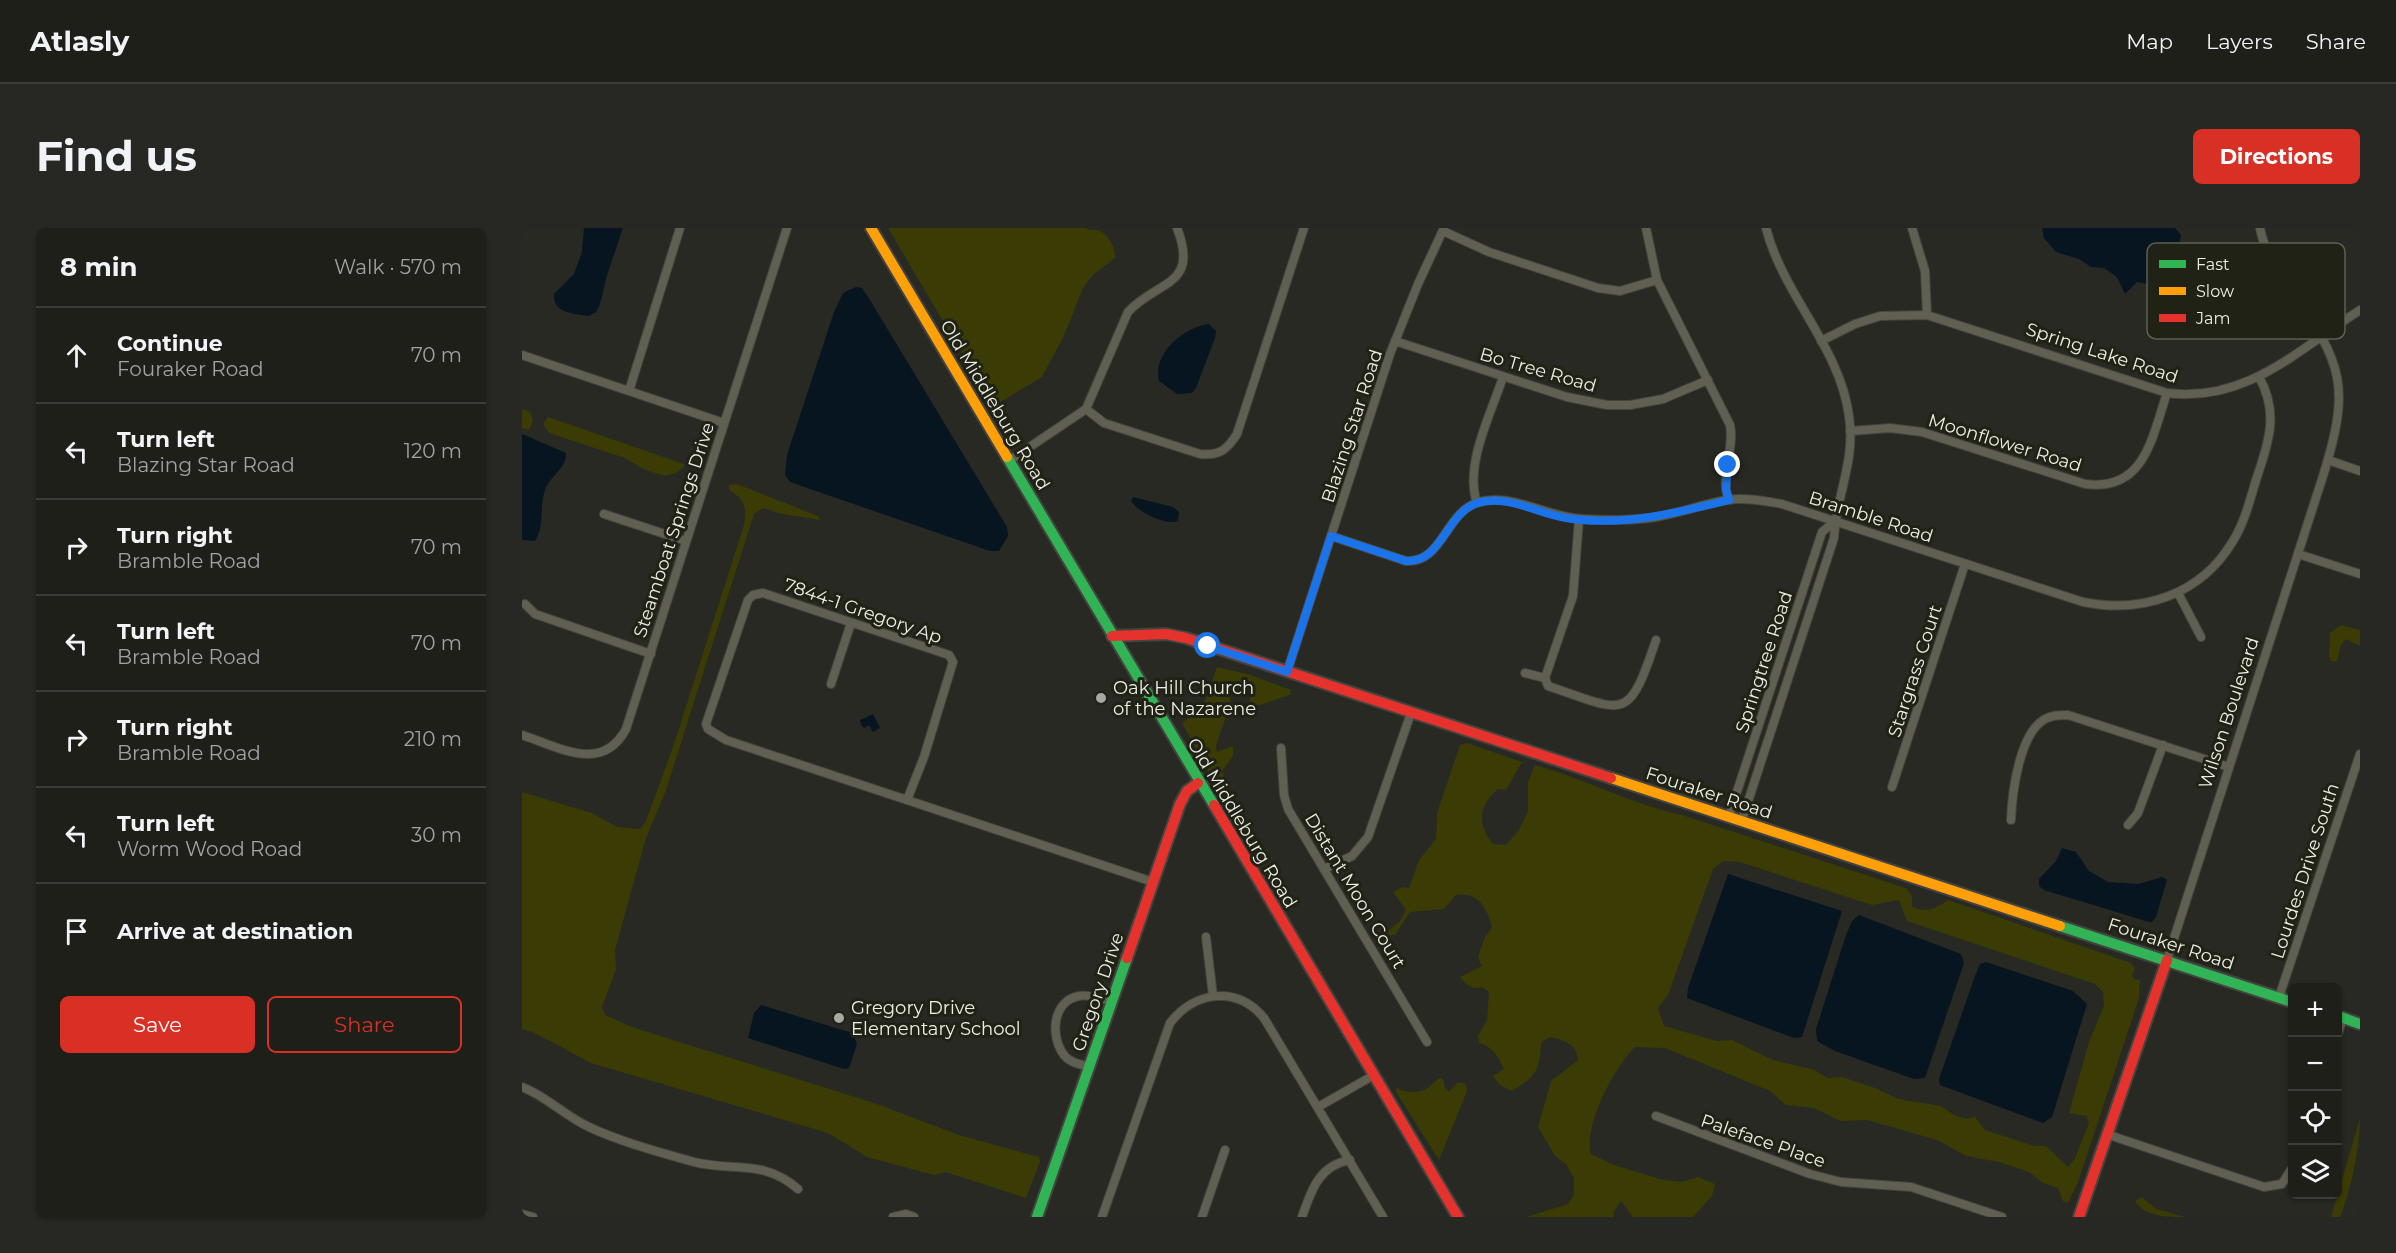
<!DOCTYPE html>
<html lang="en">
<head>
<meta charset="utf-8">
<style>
  :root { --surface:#1f1f1a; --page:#272723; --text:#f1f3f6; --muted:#a1a2a2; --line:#3c3d39; --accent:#d93025 }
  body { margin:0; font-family:Montserrat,sans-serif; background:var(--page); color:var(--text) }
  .controls { position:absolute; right:18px; bottom:18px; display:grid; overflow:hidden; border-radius:9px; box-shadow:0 2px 4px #0004 }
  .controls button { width:54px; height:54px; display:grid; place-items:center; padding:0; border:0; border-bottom:2px solid var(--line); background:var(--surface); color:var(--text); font:30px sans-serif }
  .stop { position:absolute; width:18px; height:18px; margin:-14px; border:4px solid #1a73e8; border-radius:50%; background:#fff }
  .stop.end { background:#1a73e8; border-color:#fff; box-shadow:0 2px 6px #0008 }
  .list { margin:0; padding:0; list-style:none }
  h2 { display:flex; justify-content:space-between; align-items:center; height:78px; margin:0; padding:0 24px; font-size:26px }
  h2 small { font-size:20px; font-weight:400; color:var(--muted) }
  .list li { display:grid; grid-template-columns:39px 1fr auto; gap:18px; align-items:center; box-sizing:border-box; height:96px; padding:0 24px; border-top:2px solid var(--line) }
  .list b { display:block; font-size:22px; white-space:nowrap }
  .list p { margin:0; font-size:20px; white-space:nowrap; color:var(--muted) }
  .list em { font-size:20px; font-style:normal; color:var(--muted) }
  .actions { display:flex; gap:12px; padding:18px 24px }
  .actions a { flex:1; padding:14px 0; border:2px solid var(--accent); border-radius:9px; text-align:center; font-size:21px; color:var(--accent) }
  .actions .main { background:var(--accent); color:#fff }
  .icon { flex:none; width:33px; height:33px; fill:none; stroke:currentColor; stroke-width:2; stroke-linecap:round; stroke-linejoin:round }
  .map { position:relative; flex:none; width:1838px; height:989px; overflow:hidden; border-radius:9px }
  header { display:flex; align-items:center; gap:36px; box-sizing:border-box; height:84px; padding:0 30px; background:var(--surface); border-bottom:2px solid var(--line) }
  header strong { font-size:28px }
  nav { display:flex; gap:33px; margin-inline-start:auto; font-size:21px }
  .intro { display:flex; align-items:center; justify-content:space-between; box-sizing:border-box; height:144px; padding:0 36px }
  h1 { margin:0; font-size:42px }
  .button { padding:15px 27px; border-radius:9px; background:var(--accent); color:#fff; font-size:21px; font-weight:700 }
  main { display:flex; gap:36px; padding:0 36px }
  aside { flex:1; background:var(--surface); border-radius:9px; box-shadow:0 2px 4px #0004 }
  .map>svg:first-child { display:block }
  .green { fill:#3b3b05; fill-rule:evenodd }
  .water { fill:#06151f }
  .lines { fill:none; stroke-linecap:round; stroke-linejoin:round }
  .street-casing { stroke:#43443f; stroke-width:10 }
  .fast-casing { stroke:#43443f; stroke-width:14 }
  .slow-casing { stroke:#43443f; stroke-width:14 }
  .jam-casing { stroke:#43443f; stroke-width:14 }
  .street { stroke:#5f6052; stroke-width:8 }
  .fast { stroke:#30b455; stroke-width:10 }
  .slow { stroke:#ff9f0a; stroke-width:10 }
  .jam { stroke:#e5322d; stroke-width:10 }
  .route { stroke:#1a73e8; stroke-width:8 }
  .poi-dot { fill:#a8a8a1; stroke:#212216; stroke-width:2 }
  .labels { text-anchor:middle; stroke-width:6; stroke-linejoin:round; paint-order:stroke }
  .street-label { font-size:18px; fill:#ecede5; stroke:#212216 }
  .poi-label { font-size:18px; fill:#ecede5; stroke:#212216; text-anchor:start }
  .key { fill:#212216; stroke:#5e5f54; stroke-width:1.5 }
  .key-label { font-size:16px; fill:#ecede5 }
</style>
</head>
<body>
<header>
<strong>Atlasly</strong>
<nav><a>Map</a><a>Layers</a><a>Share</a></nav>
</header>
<div class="intro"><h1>Find us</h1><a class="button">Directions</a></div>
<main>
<aside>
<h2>8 min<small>Walk · 570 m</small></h2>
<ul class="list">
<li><svg class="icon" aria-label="ahead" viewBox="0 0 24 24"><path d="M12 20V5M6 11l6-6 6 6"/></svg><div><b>Continue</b><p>Fouraker Road</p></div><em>70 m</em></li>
<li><svg class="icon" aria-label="left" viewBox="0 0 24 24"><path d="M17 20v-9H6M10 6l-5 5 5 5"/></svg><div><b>Turn left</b><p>Blazing Star Road</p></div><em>120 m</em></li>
<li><svg class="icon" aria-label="right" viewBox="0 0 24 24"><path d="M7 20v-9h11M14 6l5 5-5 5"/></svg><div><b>Turn right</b><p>Bramble Road</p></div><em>70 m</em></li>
<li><svg class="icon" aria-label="left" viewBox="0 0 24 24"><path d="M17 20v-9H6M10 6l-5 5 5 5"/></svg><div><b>Turn left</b><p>Bramble Road</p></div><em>70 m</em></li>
<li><svg class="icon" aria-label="right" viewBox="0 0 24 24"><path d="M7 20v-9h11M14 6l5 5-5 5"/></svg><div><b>Turn right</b><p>Bramble Road</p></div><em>210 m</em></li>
<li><svg class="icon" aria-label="left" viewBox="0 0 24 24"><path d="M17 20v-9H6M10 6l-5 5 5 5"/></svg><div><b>Turn left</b><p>Worm Wood Road</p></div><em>30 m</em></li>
<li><svg class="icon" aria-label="arrive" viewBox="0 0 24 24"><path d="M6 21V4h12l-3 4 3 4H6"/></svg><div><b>Arrive at destination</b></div></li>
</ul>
<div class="actions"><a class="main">Save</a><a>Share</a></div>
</aside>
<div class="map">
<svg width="1838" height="989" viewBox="0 0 1838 989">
  <rect width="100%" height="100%" fill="#292923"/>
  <g class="green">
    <path d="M366 0H563C569 3 573 1 578 3 588 8 593 20 593 30L571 47 561 60 542 108 520 149 475 176 467 171Z"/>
    <path d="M0 181 8 184 11 193 7 202 0 200Z"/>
    <path d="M26 189 162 236V239L154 245 143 248 121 241 103 230 27 205 21 196Z"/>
    <path d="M215 256 296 288 298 292 260 286 241 280 232 286 143 565 124 610 93 722 94 742 80 779 83 787 110 799 355 876 437 907 517 929 518 934 504 970 424 944 412 947 345 929 306 905 69 835 11 804 0 801V564L70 585 95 599 118 601 124 593 152 516 222 297C225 280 223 271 207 262V257Z"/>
    <path d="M1819 397 1838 402V418L1824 411 1819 417 1815 434 1809 433 1807 428 1808 405Z"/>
    <path d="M695 439 729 447 769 462 768 467 734 478 728 473V465L722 461H710L707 467 709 475 694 517 695 524 711 518V528L700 543 705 558 702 561 693 556 660 495 675 484 684 471Z"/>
    <path d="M945 515 1000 534 984 562 976 561C956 578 955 597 971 616L984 617 997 602 1006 583V554L1013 537C1063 551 1109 576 1160 587L1384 660 1390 668V679C1405 685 1413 681 1426 672L1609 735 1613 741 1610 748 1613 752 1618 751 1617 770 1556 954 1546 975 1541 973 1536 960 1521 955 1507 944 1477 934 1444 928 1415 912 1345 892 1318 893 1292 880 1264 877 1248 863 1143 820 1113 819C1093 838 1061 898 1069 926L1089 936 1141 952 1159 954 1176 949 1193 956 1190 968 1171 989H1111L1099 973 1091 985 1092 989H1004L1046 976 1052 967V950L1044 936 1033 928 1016 899 1029 853 1056 832C1055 816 1042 812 1028 809L1019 815C1018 842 1014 849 990 863L978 857 971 848 982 841C976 829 971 818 957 815L956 808 965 792 967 764 960 759C949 762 944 757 938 749L960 738 956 729 962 711 970 699C965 680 956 663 934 667L922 681 888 684 873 707H865V704L878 693 884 682 871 664 880 659 887 660 897 632 914 611 915 585 938 517ZM1201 633 1218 634 1350 677 1377 672 1385 693 1573 756 1581 764 1582 777 1567 814 1547 885 1564 888 1567 895 1553 930 1546 939 1524 918H1512L1463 902 1453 889 1444 891 1432 887 1419 878 1376 871 1353 860 1320 849 1305 850 1293 842 1251 832 1210 812 1195 813 1142 798 1136 780 1146 767 1191 641Z"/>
    <path d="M917 850 922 852V858L927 864 936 854 944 856 945 863 917 932 874 864 875 860C893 869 904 863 917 850Z"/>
    <path d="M1838 890C1838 919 1829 962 1818 989H1809Z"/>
    <path d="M1620 969 1634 981 1663 989C1646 989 1623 989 1613 973Z"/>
  </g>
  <g class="water">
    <path d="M62 0H101L85 47 78 76 74 84 67 88C53 86 30 85 32 66L52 46 60 24Z"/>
    <path d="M1520 0H1653L1659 7 1656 24 1657 33 1663 41V54C1677 57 1682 63 1680 77L1676 79 1662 67 1657 68 1651 62H1641L1636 55 1632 57 1615 54 1603 66 1595 49 1582 40 1569 39 1557 31 1534 24 1522 10Z"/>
    <path d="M334 59 340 60 348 72 485 299 486 308 477 323H468L268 254 263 247 265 227 312 84 321 65Z"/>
    <path d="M687 96 694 103 693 110 674 160 670 165 655 166 637 153C630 125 662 99 687 96Z"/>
    <path d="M0 206 44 225C45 240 28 248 23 262 17 279 23 298 13 313L0 312Z"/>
    <path d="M611 269 651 279 657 284 656 293C644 298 616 284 609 273Z"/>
    <path d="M351 486 358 500 351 504 347 497 342 500 339 497 338 492Z"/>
    <path d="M1540 620 1554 624 1567 643 1586 654 1617 656 1640 649 1645 652 1634 689 1630 694 1624 693 1522 662 1517 658V651L1534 633Z"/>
    <path d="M1206 646 1320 683 1280 809 1272 810 1165 770 1166 760Z"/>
    <path d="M1337 687 1439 726 1442 735 1403 850 1392 851 1313 823 1295 813 1294 801 1324 707 1330 693Z"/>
    <path d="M1464 734 1551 763 1565 776 1530 889 1521 895 1418 857 1417 851 1453 748 1458 736Z"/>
    <path d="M239 777 330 805 335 816 327 840 322 841 226 810 232 785Z"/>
  </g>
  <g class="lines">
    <defs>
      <g id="street">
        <path d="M1124 0 1135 52 1208 197C1213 221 1197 251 1207 272"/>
        <path d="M1390 0 1403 43 1405 87"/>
        <path d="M921 3 967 24 1076 60 1098 63 1135 52"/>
        <path d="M873 113 1045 169 1085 177H1108L1141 171 1186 152"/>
        <path d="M1299 113 1333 96 1358 88 1405 87 1645 165C1724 175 1776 122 1838 82"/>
        <path d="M0 127 202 195"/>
        <path d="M107 163 158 0"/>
        <path d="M564 181 582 195 678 226C697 228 705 222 715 206L782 0"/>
        <path d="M1328 203 1368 200 1400 204 1563 256C1623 264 1630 209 1645 165"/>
        <path d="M1806 232 1838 243"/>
        <path d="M487 233 564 181 606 84C635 52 678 59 655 0"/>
        <path d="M955 275C942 237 969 186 981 149"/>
        <path d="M82 286 164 313"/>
        <path d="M809 308 884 333C920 335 923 287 954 275 988 263 1026 290 1061 291 1085 292 1109 293 1134 289 1158 285 1181 276 1205 272 1222 269 1242 273 1260 276L1561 374C1620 386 1679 367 1711 313 1723 294 1728 271 1735 249 1747 214 1757 184 1737 149"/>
        <path d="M1776 326 1838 346"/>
        <path d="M241 365 427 427 431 434 402 529 385 572 204 512 186 501 184 496 226 372 231 367Z"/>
        <path d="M1656 365 1679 409"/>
        <path d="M3 376 13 386 129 426"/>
        <path d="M765 444 868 126 896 56 922 0"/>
        <path d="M1003 445 1023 450"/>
        <path d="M1023 450 1051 368 1057 291"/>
        <path d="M1023 450 1026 458C1103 484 1106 496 1134 412"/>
        <path d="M309 456 329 395"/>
        <path d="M0 507C37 519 80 546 104 501L265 0"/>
        <path d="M759 520 762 567 766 581 905 814"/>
        <path d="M1370 559 1443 336"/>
        <path d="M385 572 631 654"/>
        <path d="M1207 588 1300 304 1313 293"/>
        <path d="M1220 592 1312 310C1314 267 1334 233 1327 188 1318 119 1261 67 1244 0"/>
        <path d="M1489 592C1490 566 1497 505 1523 491 1530 487 1538 487 1546 487L1707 539"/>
        <path d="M1606 597 1616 585 1641 517"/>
        <path d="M802 641 830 628 846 609 889 485"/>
        <path d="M684 709 691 768"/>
        <path d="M1645 732 1801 248C1829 158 1821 137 1769 61 1756 42 1742 23 1738 0"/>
        <path d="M1757 769 1838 526"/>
        <path d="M1816 805 1821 790"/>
        <path d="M567 839C558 836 548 835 542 827 528 809 530 773 557 768 566 766 580 771 590 773"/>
        <path d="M0 859C24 868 43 888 67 899 99 914 137 924 172 934 212 944 242 931 276 961"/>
        <path d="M796 879 852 847"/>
        <path d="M1134 888 1288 946 1319 954 1389 959 1480 989"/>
        <path d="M1587 907 1742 959 1760 956 1770 940"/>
        <path d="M0 986 11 989"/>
        <path d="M371 989 384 986 392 989"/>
        <path d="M580 989 648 795C673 763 715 757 742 790L861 989"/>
        <path d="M680 989 703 922"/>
        <path d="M780 989C789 963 797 937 828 932"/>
      </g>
      <g id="fast">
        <path d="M485 229 692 577"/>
        <path d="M1538 698 1770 774"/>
        <path d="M1816 788 1838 796"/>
        <path d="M515 989 605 730"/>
      </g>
      <g id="slow">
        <path d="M349 0 485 229"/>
        <path d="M1089 550 1538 698"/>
      </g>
      <g id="jam">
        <path d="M590 408 644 406 664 410 1089 550"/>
        <path d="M692 577 936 989"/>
        <path d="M605 730 658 576 665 563 676 555"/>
        <path d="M1557 989 1645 732"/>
      </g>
    </defs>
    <use href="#street" class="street-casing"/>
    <use href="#fast" class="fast-casing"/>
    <use href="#slow" class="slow-casing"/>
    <use href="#jam" class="jam-casing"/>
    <use href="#street" class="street"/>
    <use href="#fast" class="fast"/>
    <use href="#slow" class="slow"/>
    <use href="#jam" class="jam"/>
  </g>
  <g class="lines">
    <path class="route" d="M686 418 765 444 809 308 884 333C922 335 923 282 959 274 989 268 1014 285 1044 290 1099 299 1154 285 1207 272L1204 261 1206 237"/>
  </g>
  <g class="poi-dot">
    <circle cx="579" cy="470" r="6"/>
    <circle cx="317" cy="790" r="6"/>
  </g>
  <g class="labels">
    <g class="street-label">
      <text transform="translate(1580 125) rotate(18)" y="6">Spring Lake Road</text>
      <text transform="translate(1016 142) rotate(16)" y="6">Bo Tree Road</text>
      <text transform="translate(473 177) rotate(59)" y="6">Old Middleburg Road</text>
      <text transform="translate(830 198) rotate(-72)" y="6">Blazing Star Road</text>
      <text transform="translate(1483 215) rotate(17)" y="6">Moonflower Road</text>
      <text transform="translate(1349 289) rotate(18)" y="6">Bramble Road</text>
      <text transform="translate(152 302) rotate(-72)" y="6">Steamboat Springs Drive</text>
      <text transform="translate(341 383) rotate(19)" y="6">7844-1 Gregory Ap</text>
      <text transform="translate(1242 434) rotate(-72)" y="6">Springtree Road</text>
      <text transform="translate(1393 443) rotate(-72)" y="6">Stargrass Court</text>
      <text transform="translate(1707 485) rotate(-72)" y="6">Wilson Boulevard</text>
      <text transform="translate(1187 565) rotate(18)" y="6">Fouraker Road</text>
      <text transform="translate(720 595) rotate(59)" y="6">Old Middleburg Road</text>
      <text transform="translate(1783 643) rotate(-72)" y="6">Lourdes Drive South</text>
      <text transform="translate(833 663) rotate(59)" y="6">Distant Moon Court</text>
      <text transform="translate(1649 716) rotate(18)" y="6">Fouraker Road</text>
      <text transform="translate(576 764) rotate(-71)" y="6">Gregory Drive</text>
      <text transform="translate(1241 913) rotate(19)" y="6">Paleface Place</text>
    </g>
    <g class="poi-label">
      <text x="591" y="466">Oak Hill Church<tspan x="591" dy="21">of the Nazarene</tspan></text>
      <text x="329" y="786">Gregory Drive<tspan x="329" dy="21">Elementary School</tspan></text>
    </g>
  </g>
  <rect x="1625" y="15" width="198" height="96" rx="9" class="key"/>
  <rect x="1637" y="32" width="27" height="8" fill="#30b455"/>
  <rect x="1637" y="59" width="27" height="8" fill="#ff9f0a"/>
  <rect x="1637" y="86" width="27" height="8" fill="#e5322d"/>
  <g class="key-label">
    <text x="1674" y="42">Fast</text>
    <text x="1674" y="69">Slow</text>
    <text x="1674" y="96">Jam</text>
  </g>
</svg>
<div class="controls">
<button>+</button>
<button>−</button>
<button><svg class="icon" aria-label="locate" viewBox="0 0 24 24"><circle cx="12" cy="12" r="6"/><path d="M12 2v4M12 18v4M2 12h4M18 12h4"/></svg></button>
<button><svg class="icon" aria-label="layers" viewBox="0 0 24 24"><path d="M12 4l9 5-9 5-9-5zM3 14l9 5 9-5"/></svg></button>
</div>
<div class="stop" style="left:686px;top:418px"></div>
<div class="stop end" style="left:1206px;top:237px"></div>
</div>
</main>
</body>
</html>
